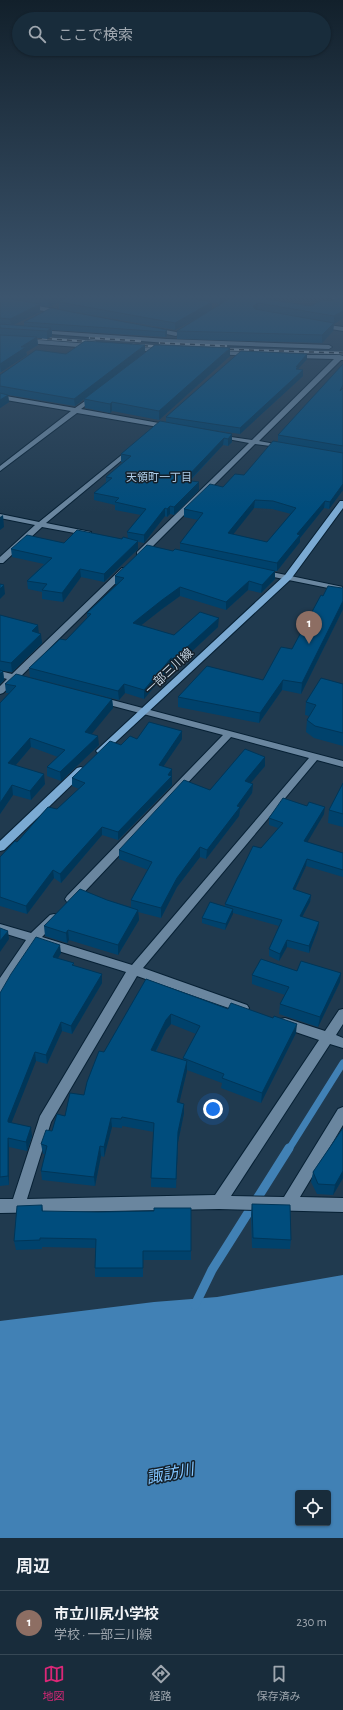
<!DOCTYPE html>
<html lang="ja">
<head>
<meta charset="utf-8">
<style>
  :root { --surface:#182c3b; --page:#213442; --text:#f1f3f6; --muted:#9fa7af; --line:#364855; --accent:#db2777 }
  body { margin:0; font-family:"Alegreya Sans","Noto Sans JP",sans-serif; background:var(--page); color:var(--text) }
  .controls { position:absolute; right:12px; bottom:12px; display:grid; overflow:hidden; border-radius:4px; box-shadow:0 1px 3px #0004 }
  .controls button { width:36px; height:36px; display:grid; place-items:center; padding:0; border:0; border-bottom:1px solid var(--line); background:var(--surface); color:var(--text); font:20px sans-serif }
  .you { position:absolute; left:213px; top:1109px; width:14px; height:14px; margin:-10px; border:3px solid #fff; border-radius:50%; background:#1a73e8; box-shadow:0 0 0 6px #1a73e833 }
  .badge { display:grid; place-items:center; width:26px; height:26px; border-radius:50%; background:var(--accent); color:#fff; font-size:13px; font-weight:700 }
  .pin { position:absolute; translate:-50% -33px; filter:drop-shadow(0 1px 2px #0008) }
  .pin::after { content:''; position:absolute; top:21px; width:14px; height:12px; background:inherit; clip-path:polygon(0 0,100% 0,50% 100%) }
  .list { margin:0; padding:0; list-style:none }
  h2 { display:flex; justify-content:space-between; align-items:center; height:52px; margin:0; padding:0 16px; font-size:17px }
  h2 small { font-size:13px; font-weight:400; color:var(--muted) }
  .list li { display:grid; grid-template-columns:26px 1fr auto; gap:12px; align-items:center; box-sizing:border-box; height:64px; padding:0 16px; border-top:1px solid var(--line) }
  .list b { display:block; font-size:15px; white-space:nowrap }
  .list p { margin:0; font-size:13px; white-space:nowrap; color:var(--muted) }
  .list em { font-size:13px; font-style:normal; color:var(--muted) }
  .icon { flex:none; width:22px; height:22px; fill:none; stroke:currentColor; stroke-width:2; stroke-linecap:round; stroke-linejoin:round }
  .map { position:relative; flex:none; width:343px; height:1538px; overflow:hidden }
  .search { position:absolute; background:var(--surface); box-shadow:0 1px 3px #0004; left:12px; right:12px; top:12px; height:44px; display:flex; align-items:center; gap:10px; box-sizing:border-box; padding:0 14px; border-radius:22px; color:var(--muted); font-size:15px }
  .sheet { height:116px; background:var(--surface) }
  nav { display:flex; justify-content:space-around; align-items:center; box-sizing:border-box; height:56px; border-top:1px solid var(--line); background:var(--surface); font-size:11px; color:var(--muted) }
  nav a { display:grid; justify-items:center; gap:2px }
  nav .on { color:var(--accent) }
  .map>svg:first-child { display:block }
  .water { fill:#4181b5; fill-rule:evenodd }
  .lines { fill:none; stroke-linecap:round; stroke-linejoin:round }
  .stream-far1 { stroke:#4181b5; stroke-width:7 }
  .stream { stroke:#4181b5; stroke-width:9 }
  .minor-casing { stroke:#062034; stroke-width:2 }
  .major-casing { stroke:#062034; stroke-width:2 }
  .minor { fill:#6a869f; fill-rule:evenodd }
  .major { fill:#7baad3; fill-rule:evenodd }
  .rail-casing { stroke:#a8b9c8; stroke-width:2.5 }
  .rail { stroke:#14202a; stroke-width:1.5; stroke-dasharray:5; stroke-linecap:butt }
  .wall { fill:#00426c; fill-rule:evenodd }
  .shaded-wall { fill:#003658 }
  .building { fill:#004d7d; stroke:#003658; fill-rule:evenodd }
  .labels { text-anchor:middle; stroke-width:3; stroke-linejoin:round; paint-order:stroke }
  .far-neighbourhood-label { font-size:11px; fill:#aecce7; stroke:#14202a }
  .street-label { font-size:12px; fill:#c7d6e4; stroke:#14202a }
  .near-water-label { font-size:16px; font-style:italic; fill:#82c5ff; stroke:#14202a }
</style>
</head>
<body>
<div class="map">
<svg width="343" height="1538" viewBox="0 0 343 1538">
  <rect width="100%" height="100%" fill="#203a4f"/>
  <path class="water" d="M343 1275V1538H0V1321L154 1302 217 1297ZM298 1493H328V1523H298Z"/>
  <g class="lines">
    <path class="stream-far1" d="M289 1149 343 1063"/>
    <path class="stream" d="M195 1305 212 1270 289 1148"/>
    <defs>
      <g id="minor">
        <path d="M327 297H343V301Z"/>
        <path d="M0 299 60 310 63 312 60 314 0 303Z"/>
        <path d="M321 324 343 327V331L319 327V325Z"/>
        <path d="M154 328 176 332 179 334 176 336 152 331V329Z"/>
        <path d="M39 330 167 339 329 345 332 347 329 349 167 343 37 333 36 332Z"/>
        <path d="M0 337 91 344 94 346 91 348 0 341Z"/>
        <path d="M131 347 163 348 166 350 163 352 129 350 128 349Z"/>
        <path d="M217 351 251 352 254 354 251 356 215 354V352Z"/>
        <path d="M293 355H340L343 356V360H341L259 441 286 446V448L255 444 143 556H137V552L249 443 217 437V435L252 440 334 359 295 358 292 356Z"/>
        <path d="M95 394 97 395V397L81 409 170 425 173 427 170 429 77 413 0 471V466L71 411 0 399V395L75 408Z"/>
        <path d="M129 449 134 450 46 523 91 532V536L42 527 3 563H0V557L35 525 0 518V514L39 522Z"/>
        <path d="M122 568H128L129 570 20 677 24 679 22 681H16L3 693 0 694V686L7 679 0 677V671L12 674Z"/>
        <path d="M259 570H262L343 587V591L259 574Z"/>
        <path d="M101 697 343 761V767L317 760 143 968 247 1005 249 1008 247 1011 243 1013 137 976 51 1122 27 1199 215 1195 319 1040 281 1027 279 1023 281 1019 285 1018 325 1031 339 1010 343 1009V1024L336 1035 343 1038V1048L330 1044 231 1196 284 1197 338 1109 343 1107V1125L300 1197 343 1198V1212L219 1209 0 1213V1199H13L40 1116 126 972 36 944 4 991 0 993V978L26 940 0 932V924L31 933 50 915 54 914 58 915 60 918 58 921 42 937 132 965 309 758 231 737 75 902H67L65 899 67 896 223 735 98 702 96 700 98 698Z"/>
      </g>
      <g id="major">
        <path d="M340 501H343V508L291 579 104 753H98L96 751 98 749 285 575Z"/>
        <path d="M81 767 86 770 85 772 4 850 0 851V841L77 768Z"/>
      </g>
    </defs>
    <use href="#minor" class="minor-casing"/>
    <use href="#major" class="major-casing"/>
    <use href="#minor" class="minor"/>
    <use href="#major" class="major"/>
    <defs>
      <g id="rail">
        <path d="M37 338 95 342"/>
        <path d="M90 338 140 341"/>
        <path d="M160 343 226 346"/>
        <path d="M133 345 165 347"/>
        <path d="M219 349 343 353"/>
      </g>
    </defs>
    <use href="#rail" class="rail-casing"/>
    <use href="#rail" class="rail"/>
  </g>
  <g class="wall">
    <path d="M0 297H282L276 301 311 306 331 301 343 297V318L334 324 333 331 322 343 177 339V331L209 311 175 330 59 309V302L49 307 40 306V312L13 325 24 326V322L167 330V336L165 337 52 330V336L47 339 37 338 38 345 26 352 27 355 1 372H0ZM212 303 220 304 212 310Z"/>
    <path d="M145 352 75 406 8 395 9 402 0 408V375L66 354Z"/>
    <path d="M307 354V359L298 369 303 376 240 434 192 427 232 434V442L228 446 223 445 190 481 199 490 174 515 170 514 167 517 165 516 144 543 138 542V549L104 582 81 577 63 602 42 599V592L28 589 27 581 44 564 12 557 11 549 64 543 128 538 127 532 141 515 115 510V505L94 500V493L106 482V477L123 462H121V454L166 422V417Z"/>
    <path d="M230 356 159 420 112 411 110 413 85 408 84 399Z"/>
    <path d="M343 364V490L329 509 324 508 300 538V542L277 571H275V579L261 593 248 590 226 610 180 596 162 609 141 625 174 635 218 627 174 668 171 667 144 699 125 693 119 700 30 677 29 668 66 640 87 618V613L117 585 115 584V576L173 551 180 550V543L198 520 184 517V509L223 487 244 475 278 442V435ZM254 508 272 509 291 514 267 542 233 534Z"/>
    <path d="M343 587V609L301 694 282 690 259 723 178 707V697L263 680 292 649 323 596 342 588Z"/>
    <path d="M0 615 39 633 42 643 12 672 3 671 4 680 0 684Z"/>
    <path d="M5 684 112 699 113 708 91 734 99 745 61 781 47 776V767L58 757 31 747 15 766 45 784 31 800 13 795 0 814V703L9 693H6Z"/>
    <path d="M343 684V746L314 738 306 732 307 720 309 716 305 715 306 702Z"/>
    <path d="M182 731V739L163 766 172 778V785L118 840 102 835 61 883 54 878 27 914 0 906V857L57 809 79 789 72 786V778L121 745 137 739Z"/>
    <path d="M265 766 250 783 253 784 252 793 240 810 239 816 206 859 200 857 177 887 161 918 138 912 139 920 118 955 69 940 67 943 45 936 44 926 107 900 131 907V900L148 870 119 859V850L210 790Z"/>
    <path d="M343 783V827L328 823 329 810Z"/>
    <path d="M324 814 307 842 343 853V877L306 866 295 890 311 895 310 902 302 917 319 922 318 929 309 953 287 947 279 961 269 956V949L279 926 233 913 225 930 202 923V918L225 906V904L278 828 269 825V818Z"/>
    <path d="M61 953 58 958 74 963V966L102 974V983L72 1034 62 1031 47 1064 36 1061 11 1123 32 1136 27 1151 9 1147V1185L0 1186V993Z"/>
    <path d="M297 971 340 982 318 1027 279 1014 280 1004 285 995 252 984V975Z"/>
    <path d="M146 979 296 1033 261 1103 221 1088 222 1083 187 1070 179 1103 184 1104V1113L178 1142 176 1188 151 1187V1178L154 1132 122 1126V1128L112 1127 104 1157 101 1156 95 1186 42 1180 41 1171 45 1154H43L41 1144 65 1116 84 1095 104 1052ZM171 1024 196 1034 183 1058V1060L156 1052 166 1030Z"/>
    <path d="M343 1128V1178L333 1195 317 1194 311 1182 313 1172Z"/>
    <path d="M252 1204 291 1240 290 1249 252 1248 251 1214Z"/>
    <path d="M42 1205 43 1211 191 1251V1260H143V1277H95V1268L96 1248 42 1247V1249L16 1250 14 1241Z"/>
  </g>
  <g class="shaded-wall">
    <path d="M55 297H70L49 307 48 300Z"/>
    <path d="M220 297H233L220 304Z"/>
    <path d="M270 297H282L268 305 266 299Z"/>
    <path d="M212 302V310L175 330V323Z"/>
    <path d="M258 303 257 311 253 314V306Z"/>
    <path d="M40 304V312L11 326 10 319Z"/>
    <path d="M343 311V318L334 324V316Z"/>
    <path d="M334 323 333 331 322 343V335Z"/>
    <path d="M51 328 52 336 47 339V331Z"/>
    <path d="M167 330V336L165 337V332Z"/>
    <path d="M37 337 38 345 26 352 27 355 1 372 0 364 21 347Z"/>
    <path d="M145 345V352L75 406 74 399Z"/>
    <path d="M230 348V356L159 420V411Z"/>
    <path d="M307 354V359L298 369V373L296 367Z"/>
    <path d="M303 370V376L240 434V428Z"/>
    <path d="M8 395 9 402 0 408V400Z"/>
    <path d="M112 402V411L110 413V404Z"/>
    <path d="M232 434V442L228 446V439Z"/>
    <path d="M224 438 223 445 183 487 184 480Z"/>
    <path d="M199 482V490L174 515V507Z"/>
    <path d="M343 484V490L329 509 330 502Z"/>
    <path d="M255 500 254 508 228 541V533Z"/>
    <path d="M325 501 324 508 300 538V542L277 571V563L297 534Z"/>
    <path d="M170 506V514L167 517V509Z"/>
    <path d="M165 508V516L144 543V535Z"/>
    <path d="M3 515 4 527 0 530V517Z"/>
    <path d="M138 541V549L104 582V574Z"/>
    <path d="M80 569 81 577 63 602 62 593Z"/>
    <path d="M275 571V579L261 593 262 585Z"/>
    <path d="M249 581 248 590 226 610V602Z"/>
    <path d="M4 585 5 594 0 599V589Z"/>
    <path d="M180 587V596L162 609 134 631 133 623 162 600Z"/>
    <path d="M343 601V609L301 694 302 683Z"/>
    <path d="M219 618 218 627 174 668V659Z"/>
    <path d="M38 625 39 634 32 631Z"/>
    <path d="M41 634 42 643 12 672 11 663Z"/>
    <path d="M171 658V667L144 699V690Z"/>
    <path d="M3 671 4 680 0 684V674Z"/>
    <path d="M283 680 282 690 259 723 260 713Z"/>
    <path d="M124 684 125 693 119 700 118 691Z"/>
    <path d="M112 699 113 708 86 741 85 732Z"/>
    <path d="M182 731V739L159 773V765Z"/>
    <path d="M98 736 99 745 61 781 60 772Z"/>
    <path d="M30 738 31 747 9 773 8 763Z"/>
    <path d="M265 757V766L244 791 245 781Z"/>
    <path d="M172 769V785L118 840V832Z"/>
    <path d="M44 774 45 784 31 800 30 791Z"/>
    <path d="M253 784 252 793 240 810 239 816 206 859 207 850 237 806Z"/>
    <path d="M12 785 13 795 0 814V803Z"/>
    <path d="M325 807 324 814 304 848V841Z"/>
    <path d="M102 827V835L61 883 60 874Z"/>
    <path d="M200 847V857L177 887 161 918V908L177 878Z"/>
    <path d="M307 859 306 866 292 896 293 889Z"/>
    <path d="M53 870 54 878 27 914 26 906Z"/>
    <path d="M311 895 310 902 299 923 300 916Z"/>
    <path d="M233 909V914L225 930 226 924Z"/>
    <path d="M138 910 139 920 118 955V945Z"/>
    <path d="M319 922 318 929 309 953V946Z"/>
    <path d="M68 930 69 940 67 943 66 933Z"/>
    <path d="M8 931 9 939 0 952V941Z"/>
    <path d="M287 940V947L279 961 280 954Z"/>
    <path d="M60 945 61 953 54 965 53 957Z"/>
    <path d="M341 973 340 982 318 1027 320 1017Z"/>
    <path d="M102 974V983L72 1034 71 1026Z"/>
    <path d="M171 1014V1024L166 1030 151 1060V1050L166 1020Z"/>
    <path d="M61 1022 62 1031 47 1064 46 1055Z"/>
    <path d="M297 1024 296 1033 261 1103 262 1093Z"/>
    <path d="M35 1052 36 1061 9 1129V1131L8 1120Z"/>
    <path d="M187 1061V1071L177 1112V1102Z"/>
    <path d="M184 1104V1113L178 1142 176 1188 178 1132Z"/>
    <path d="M111 1118 112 1127 104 1157V1147Z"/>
    <path d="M31 1127 32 1136 27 1151 26 1142Z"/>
    <path d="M8 1138 9 1147V1185L8 1176Z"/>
    <path d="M100 1146 101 1156 95 1186 94 1177Z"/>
    <path d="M343 1171V1178L333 1195 335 1185Z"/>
  </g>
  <g class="building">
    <path d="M0 297 40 304 10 319 0 318Z"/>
    <path d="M32 297H55L48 300Z"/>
    <path d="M68 297H185L212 302 175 323 59 302Z"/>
    <path d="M232 297H270L266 299 311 306 322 300 331 301 339 297H343V311L334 316 258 303 253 306 255 309 334 323 322 335 177 331Z"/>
    <path d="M51 308 167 330 165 332 24 322Z"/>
    <path d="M0 324 51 328 47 331 0 328Z"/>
    <path d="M0 335 37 337 21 347H26L0 364Z"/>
    <path d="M85 341 145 345 74 399 0 386V375L36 350 66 354Z"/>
    <path d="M155 345 230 348 159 411 112 402 110 404 84 399Z"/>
    <path d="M241 351 307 354 296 367H298L296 369 303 370 240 428 166 417Z"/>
    <path d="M343 364V385L340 391 343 388V446L278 435Z"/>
    <path d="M0 393 8 395 0 400Z"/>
    <path d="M160 421 232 434 228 439 224 438 184 480 199 482 174 507 170 506 167 509 165 508 144 535 127 532 146 509 115 502 119 498 94 493 112 478 106 477 131 456 121 454Z"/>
    <path d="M273 441 343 453V484L330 502 325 501 297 534 300 535 277 563 180 543 203 513 184 509 210 484 223 487 235 474 244 475ZM255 500 273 501 296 508 267 542 228 533Z"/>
    <path d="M77 530 122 539 123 537 138 541 104 574 80 569 62 593 42 590 47 584 27 581 52 558 11 549 27 535 64 543Z"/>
    <path d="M147 545 173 551 175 549 275 571 262 585 249 581 226 602 180 587 162 600 133 623 174 635 200 612 219 618 174 659 171 658 144 690 124 684 118 691 29 668 60 639 66 640 91 614 87 613 124 578 115 576Z"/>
    <path d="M0 584 4 585 0 589Z"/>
    <path d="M328 586 342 588 343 587V601L302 683 283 680 260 713 178 697 207 666 263 680 281 647 292 649 321 595 323 596Z"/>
    <path d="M0 615 38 625 32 631 41 634 11 663 0 661Z"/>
    <path d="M0 670 3 671 0 674Z"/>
    <path d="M16 674 112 699 85 732 98 736 60 772 47 767 65 750 30 738 8 763 44 774 30 791 12 785 0 803V703L16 686 5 684Z"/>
    <path d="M321 678 343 684V733L315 726 307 720 316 705 306 702Z"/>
    <path d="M149 722 182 731 159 765 172 769 168 775 172 776 118 832 102 827 60 874 53 870 26 906 0 897V857L15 841 17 842 48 807 57 809 85 783 72 778 110 741 121 745 130 736 137 739Z"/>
    <path d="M245 749 265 757 245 781 253 784 237 806 240 807 207 850 200 847 177 878 161 908 131 900 152 862 119 850 184 780 210 790Z"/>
    <path d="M343 783V814L329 810Z"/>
    <path d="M283 798 307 806 309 802 325 807 304 841 343 853V870L307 859 293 889 311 895 300 916 319 922 309 946 287 940 280 954 269 949 282 920 225 904 253 846 261 848 283 823 269 818Z"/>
    <path d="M80 889 107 900 138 910 118 945 68 930 66 933 44 926Z"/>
    <path d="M210 902 233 909 226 924 202 918Z"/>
    <path d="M0 928 8 931 0 941Z"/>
    <path d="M36 937 60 945 53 957 74 963 72 965 102 974 71 1026 61 1022 46 1055 35 1052 8 1120V1122L31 1127 26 1142 8 1138V1176L0 1177V993L11 974Z"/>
    <path d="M261 959 297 971 301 961 341 973 320 1017 280 1004 289 987 252 975Z"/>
    <path d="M146 979 228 1009 231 1003 273 1018 274 1016 297 1024 262 1093 222 1078 224 1074 183 1058 200 1026 171 1014 166 1020 151 1050 187 1061 177 1102 184 1104 178 1132 176 1179 151 1178 154 1123 122 1117 121 1119 111 1118 104 1147 100 1146 94 1177 41 1171 47 1146 41 1144 46 1130 52 1131 57 1114 65 1116 70 1093 84 1095 87 1082 99 1051 104 1052Z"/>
    <path d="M343 1128V1171L335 1185 318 1184 313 1172Z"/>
    <path d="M252 1204 290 1205 291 1240 253 1238Z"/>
    <path d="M42 1205V1211L98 1212 154 1211V1208H191V1251H143V1268H95L96 1239 40 1238V1240L14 1241 17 1206Z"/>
  </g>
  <linearGradient id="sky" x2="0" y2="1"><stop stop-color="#12202b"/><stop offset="0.58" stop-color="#3c556e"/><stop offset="1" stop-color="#3c556e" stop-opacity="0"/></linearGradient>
  <rect width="343" height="512" fill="url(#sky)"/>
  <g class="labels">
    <g class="far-neighbourhood-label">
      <text x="159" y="481">天領町一丁目</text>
    </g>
    <g class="street-label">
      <text transform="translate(169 671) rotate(-43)" y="4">一部三川線</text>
    </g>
    <g class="near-water-label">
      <text transform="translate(170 1473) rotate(-11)" y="6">諏訪川</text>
    </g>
  </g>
</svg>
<div class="controls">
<button><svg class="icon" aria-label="locate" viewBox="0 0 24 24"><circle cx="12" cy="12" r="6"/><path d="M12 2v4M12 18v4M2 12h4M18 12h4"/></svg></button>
</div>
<div class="you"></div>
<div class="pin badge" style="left:309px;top:644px;background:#8d6e63">1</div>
<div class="search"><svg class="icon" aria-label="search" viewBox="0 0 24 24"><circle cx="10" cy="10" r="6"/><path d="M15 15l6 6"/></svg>ここで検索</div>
</div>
<section class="sheet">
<h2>周辺<small></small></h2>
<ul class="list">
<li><span class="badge" style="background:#8d6e63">1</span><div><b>市立川尻小学校</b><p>学校 · 一部三川線</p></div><em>230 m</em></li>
</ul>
</section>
<nav>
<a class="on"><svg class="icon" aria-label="map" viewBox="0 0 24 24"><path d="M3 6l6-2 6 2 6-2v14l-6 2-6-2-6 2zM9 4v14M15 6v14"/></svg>地図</a>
<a><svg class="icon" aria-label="directions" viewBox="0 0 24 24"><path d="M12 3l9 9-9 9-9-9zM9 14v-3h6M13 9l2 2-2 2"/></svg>経路</a>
<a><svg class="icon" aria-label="saved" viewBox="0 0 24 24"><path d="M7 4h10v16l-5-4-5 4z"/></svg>保存済み</a>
</nav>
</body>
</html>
